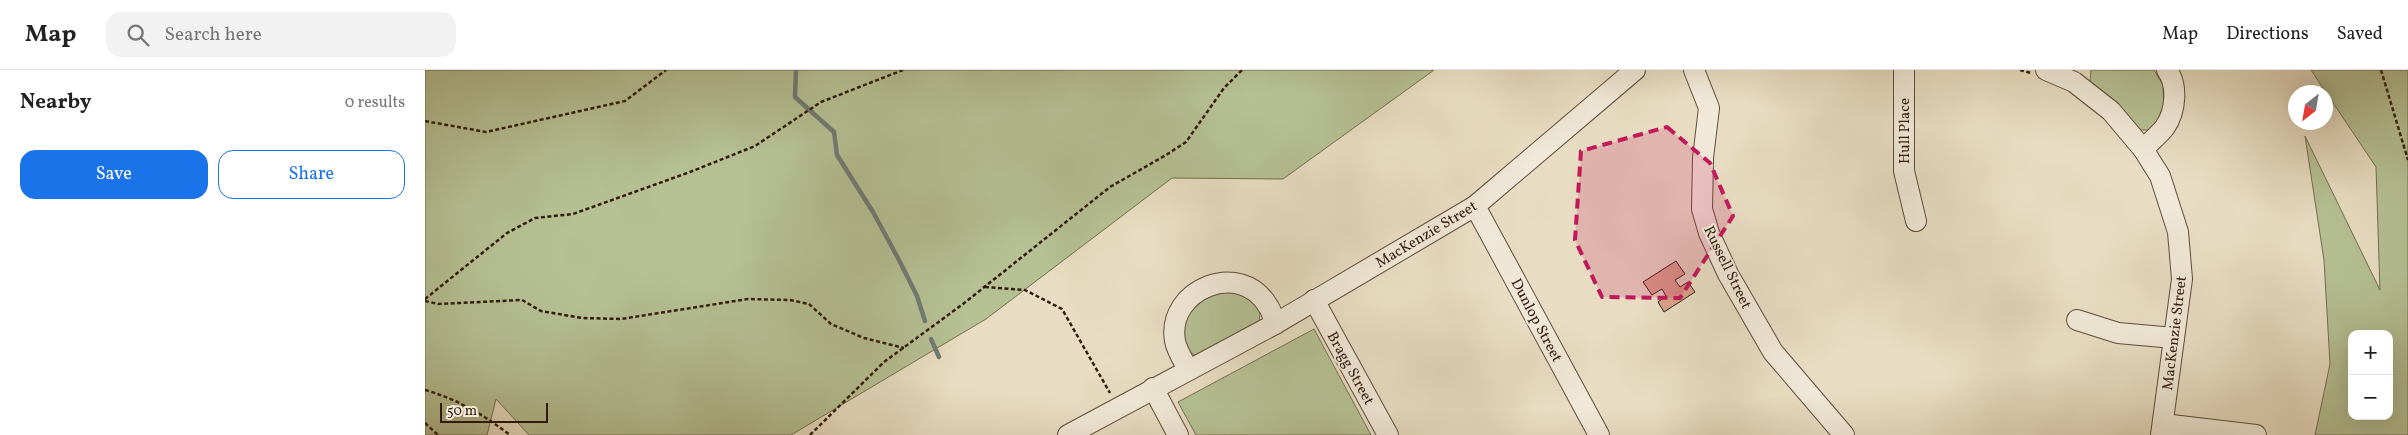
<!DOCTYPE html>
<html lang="en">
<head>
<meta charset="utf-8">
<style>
  :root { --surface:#fff; --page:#f2f2f2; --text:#222; --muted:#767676; --line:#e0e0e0; --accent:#1a73e8 }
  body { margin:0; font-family:Vollkorn,serif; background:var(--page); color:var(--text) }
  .controls { position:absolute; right:15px; bottom:15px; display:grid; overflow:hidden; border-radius:10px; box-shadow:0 5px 20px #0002 }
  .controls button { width:45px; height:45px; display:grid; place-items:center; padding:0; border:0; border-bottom:1px solid var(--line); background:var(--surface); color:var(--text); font:25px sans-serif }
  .compass { position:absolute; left:1863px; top:15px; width:45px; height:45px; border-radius:50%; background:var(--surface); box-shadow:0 5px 20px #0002; rotate:211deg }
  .scale { position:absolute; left:15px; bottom:12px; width:108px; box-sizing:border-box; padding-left:5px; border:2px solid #331b0e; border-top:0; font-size:14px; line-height:18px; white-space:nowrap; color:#331b0e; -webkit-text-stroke:4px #f0e9d8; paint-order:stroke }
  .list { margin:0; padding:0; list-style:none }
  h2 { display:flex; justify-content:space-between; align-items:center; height:65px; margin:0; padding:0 20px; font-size:21px }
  h2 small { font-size:16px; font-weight:400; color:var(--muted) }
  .actions { display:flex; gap:10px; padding:15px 20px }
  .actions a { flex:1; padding:11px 0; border:1px solid var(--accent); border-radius:15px; text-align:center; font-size:18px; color:var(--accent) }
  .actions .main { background:var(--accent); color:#fff }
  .icon { flex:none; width:28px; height:28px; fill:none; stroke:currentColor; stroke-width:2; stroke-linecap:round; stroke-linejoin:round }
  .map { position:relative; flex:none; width:1983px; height:365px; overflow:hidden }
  header { display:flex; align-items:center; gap:30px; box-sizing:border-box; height:70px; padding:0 25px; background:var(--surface); border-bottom:1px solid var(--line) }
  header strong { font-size:24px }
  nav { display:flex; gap:28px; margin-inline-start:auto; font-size:18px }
  .search { width:350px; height:45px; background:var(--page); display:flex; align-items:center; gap:12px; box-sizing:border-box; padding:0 18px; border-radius:15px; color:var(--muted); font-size:19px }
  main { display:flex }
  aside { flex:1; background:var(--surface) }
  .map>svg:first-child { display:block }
  .green { fill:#b5c194; stroke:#746e51; fill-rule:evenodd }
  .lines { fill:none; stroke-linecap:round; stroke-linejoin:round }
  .stream { stroke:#707b75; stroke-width:4.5 }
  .building { fill:#daa28a; stroke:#331b0e }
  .minor-casing { stroke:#604c3b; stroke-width:22 }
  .path { stroke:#331b0e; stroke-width:2.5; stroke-dasharray:4 2.5; stroke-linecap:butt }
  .minor { stroke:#f0e9d8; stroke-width:20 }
  .marked { fill:#c2185b; fill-opacity:0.2; stroke:#c2185b; stroke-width:4; stroke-dasharray:10 6; stroke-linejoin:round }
  .labels { text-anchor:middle; stroke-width:4; stroke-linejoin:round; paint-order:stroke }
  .street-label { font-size:15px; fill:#331b0e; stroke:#f0e9d8 }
</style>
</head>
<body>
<header>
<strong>Map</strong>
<div class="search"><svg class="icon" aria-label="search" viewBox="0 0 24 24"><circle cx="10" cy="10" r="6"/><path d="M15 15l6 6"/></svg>Search here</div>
<nav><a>Map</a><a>Directions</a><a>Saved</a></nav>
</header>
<main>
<aside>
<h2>Nearby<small>0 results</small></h2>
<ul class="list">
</ul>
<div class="actions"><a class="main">Save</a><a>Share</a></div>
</aside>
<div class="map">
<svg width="1983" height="365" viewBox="0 0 1983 365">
  <rect width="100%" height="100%" fill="#e8ddc3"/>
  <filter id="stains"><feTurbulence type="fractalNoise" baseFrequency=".004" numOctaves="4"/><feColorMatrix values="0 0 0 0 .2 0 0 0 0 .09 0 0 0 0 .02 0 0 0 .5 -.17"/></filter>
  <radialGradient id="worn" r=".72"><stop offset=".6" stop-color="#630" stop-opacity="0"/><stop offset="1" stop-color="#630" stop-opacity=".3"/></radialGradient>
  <g class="green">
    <path d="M0 0H1009L858 109 747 108 561 249 366 365H104L71 329 62 365H0Z"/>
    <path d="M1666 0H1729L1738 15 1739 44 1725 60H1713L1668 17 1665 11Z"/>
    <path d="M1886 0H1983V365H1890L1905 294 1899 190 1880 66 1955 220 1951 97ZM1927 264H1964V346H1927Z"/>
    <path d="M808 221 827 230 835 242 834 252 771 286C756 278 759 264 757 249L773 227Z"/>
    <path d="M889 259 946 365H771L753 332Z"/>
  </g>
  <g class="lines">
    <g class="stream">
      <path d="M371 0 370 27 409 62 412 85 448 142 474 190 492 226 500 251"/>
      <path d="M506 269 514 287"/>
    </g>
  </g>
  <path class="building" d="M1251 191 1260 204 1250 210 1255 217 1263 212 1270 222 1239 242 1233 232 1241 226 1237 219 1227 225 1218 212Z"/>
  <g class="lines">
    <defs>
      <g id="minor">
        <path d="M1269 0 1284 38 1278 88 1277 139 1284 163 1303 204 1348 282 1419 365"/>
        <path d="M1479 0V101L1491 151"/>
        <path d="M1621 0 1649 12 1686 41 1718 79 1735 106 1753 162 1757 209 1736 365"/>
        <path d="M1718 79C1725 72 1734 65 1740 57 1751 41 1753 15 1742 0"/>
        <path d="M1050 136 1174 365"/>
        <path d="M889 230 963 365"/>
        <path d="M1652 250 1693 263 1749 268"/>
        <path d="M763 299C758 290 752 281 750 271 741 219 816 189 843 236 847 241 848 248 850 254"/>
        <path d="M728 318 753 365"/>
        <path d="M1738 354 1831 365"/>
        <path d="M643 365 850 254 1050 136 1210 0"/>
      </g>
    </defs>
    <use href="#minor" class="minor-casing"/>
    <g class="path">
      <path d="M1595 0 1606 3"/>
      <path d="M1956 0 1983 90"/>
      <path d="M0 51 61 62 200 31 241 0"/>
      <path d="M560 217 600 220 637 239 685 323"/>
      <path d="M0 229 82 163 110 148 148 144 265 102 330 76 396 32 478 0"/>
      <path d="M0 231 13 234 97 230 116 241 157 248 196 249 323 229 365 230 384 234 406 254 439 268 479 278"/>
      <path d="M0 320C32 329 59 345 85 365"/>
      <path d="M0 353 13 365"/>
      <path d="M385 365 459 292 538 234 685 117 741 85 761 72 799 18 817 0"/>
    </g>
    <use href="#minor" class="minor"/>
  </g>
  <path class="marked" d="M1242 57 1285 93 1308 146 1255 228 1177 227 1150 170 1156 81Z"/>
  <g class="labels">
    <g class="street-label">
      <text transform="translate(1479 61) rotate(-90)" y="5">Hull Place</text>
      <text transform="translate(1001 164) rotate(-31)" y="5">MacKenzie Street</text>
      <text transform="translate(1303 197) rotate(64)" y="5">Russell Street</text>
      <text transform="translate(1112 250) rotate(62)" y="5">Dunlop Street</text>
      <text transform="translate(1749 263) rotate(-83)" y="5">MacKenzie Street</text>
      <text transform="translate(926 298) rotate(61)" y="5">Bragg Street</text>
    </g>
  </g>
  <rect width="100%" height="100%" filter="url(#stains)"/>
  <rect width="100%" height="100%" fill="url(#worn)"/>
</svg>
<div class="controls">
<button>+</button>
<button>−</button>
</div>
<svg class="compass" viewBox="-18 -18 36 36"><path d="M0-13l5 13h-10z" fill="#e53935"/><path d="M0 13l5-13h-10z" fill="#767676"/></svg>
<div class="scale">50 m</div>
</div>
</main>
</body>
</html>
